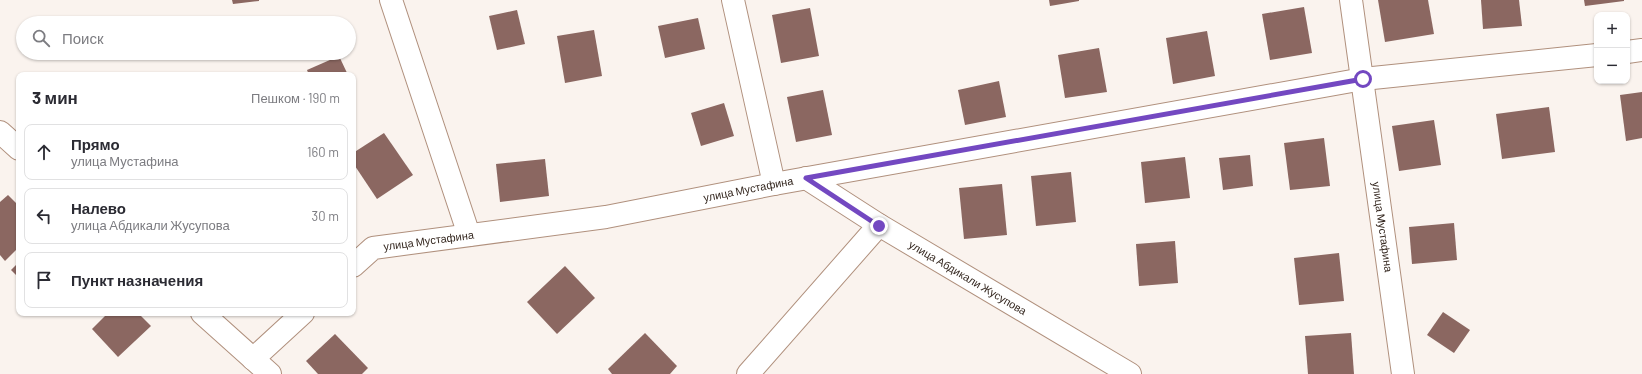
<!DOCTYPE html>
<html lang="ru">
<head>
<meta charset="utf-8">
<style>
  :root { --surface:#fff; --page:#f7f7f7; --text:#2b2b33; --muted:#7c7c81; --line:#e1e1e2 }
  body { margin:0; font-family:Barlow,sans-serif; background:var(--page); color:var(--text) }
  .controls { position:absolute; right:12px; top:12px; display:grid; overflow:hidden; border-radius:8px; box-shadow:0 1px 3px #0004 }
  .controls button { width:36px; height:36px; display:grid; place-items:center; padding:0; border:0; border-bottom:1px solid var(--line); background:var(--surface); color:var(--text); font:20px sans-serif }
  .stop { position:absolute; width:12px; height:12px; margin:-9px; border:3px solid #7348c1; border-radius:50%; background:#fff }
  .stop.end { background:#7348c1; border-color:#fff; box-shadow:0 1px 4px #0008 }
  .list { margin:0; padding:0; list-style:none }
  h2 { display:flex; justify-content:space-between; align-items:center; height:52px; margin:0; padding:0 16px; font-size:17px }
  h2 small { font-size:13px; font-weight:400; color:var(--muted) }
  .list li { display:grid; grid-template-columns:26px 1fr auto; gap:12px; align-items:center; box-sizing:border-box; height:56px; margin:0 8px 8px; padding:0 8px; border:1px solid var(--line); border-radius:8px }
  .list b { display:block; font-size:15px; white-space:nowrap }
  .list p { margin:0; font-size:13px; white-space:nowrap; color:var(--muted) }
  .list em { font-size:13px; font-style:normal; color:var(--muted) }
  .icon { flex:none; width:22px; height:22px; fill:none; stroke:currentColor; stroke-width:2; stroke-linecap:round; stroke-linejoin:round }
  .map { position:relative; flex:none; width:1642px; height:374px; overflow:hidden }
  .search { position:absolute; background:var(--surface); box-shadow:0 1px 3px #0004; left:16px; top:16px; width:340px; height:44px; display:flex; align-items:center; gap:10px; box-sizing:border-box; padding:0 14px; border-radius:22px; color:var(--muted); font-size:15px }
  .panel { position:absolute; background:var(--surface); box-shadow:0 1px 3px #0004; left:16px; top:72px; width:340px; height:244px; border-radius:8px }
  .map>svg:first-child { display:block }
  .building { fill:#8b6761 }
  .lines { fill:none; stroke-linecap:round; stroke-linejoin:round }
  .street-casing { stroke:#b0907d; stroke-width:24 }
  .street { stroke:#fff; stroke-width:22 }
  .route { stroke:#7348c1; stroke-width:5 }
  .labels { text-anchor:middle; stroke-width:4; stroke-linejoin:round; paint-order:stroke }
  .street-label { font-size:11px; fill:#34271f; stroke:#fff }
</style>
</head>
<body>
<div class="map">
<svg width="1642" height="374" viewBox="0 0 1642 374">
  <rect width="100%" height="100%" fill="#faf3ee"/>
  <g class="building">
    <path d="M232 0H259V1L233 4Z"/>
    <path d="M1049 0H1079V1L1050 6Z"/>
    <path d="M1378 0H1428L1434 34 1385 42Z"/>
    <path d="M1481 0H1519L1522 26 1483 29Z"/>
    <path d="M1584 0H1624V1L1585 6Z"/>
    <path d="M1304 7 1312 53 1270 60 1262 14Z"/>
    <path d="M810 8 819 56 781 63 772 15Z"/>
    <path d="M517 10 525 44 497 50 489 16Z"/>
    <path d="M698 18 705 49 665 58 658 26Z"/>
    <path d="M594 30 602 76 565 83 557 36Z"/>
    <path d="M1207 31 1215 76 1173 84 1166 38Z"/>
    <path d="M1099 48 1107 92 1065 98 1058 55Z"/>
    <path d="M339 56 348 75H309L307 70Z"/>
    <path d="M999 81 1006 117 965 125 958 90Z"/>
    <path d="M823 90 832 135 796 142 787 97Z"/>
    <path d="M1642 92V138L1626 141 1620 95Z"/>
    <path d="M724 103 734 136 701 146 691 113Z"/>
    <path d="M1549 107 1555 152 1502 159 1496 114Z"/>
    <path d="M1434 120 1441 165 1399 171 1392 126Z"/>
    <path d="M384 133 413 175 377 199 353 163V153Z"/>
    <path d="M1324 138 1330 186 1290 190 1284 143Z"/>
    <path d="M1250 155 1253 186 1223 190 1219 158Z"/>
    <path d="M1185 157 1190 198 1145 203 1141 162Z"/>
    <path d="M545 159 549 196 500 202 496 164Z"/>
    <path d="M1071 172 1076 222 1036 226 1031 176Z"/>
    <path d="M1002 184 1007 235 964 239 959 188Z"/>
    <path d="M8 195 19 206V247L5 261 0 255V202Z"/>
    <path d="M1454 223 1457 260 1412 264 1409 227Z"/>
    <path d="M1175 241 1178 283 1139 286 1136 244Z"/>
    <path d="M1339 253 1344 301 1299 305 1294 258Z"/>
    <path d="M19 262V278L11 270Z"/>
    <path d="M565 266 595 298 557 334 527 302Z"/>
    <path d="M1443 312 1470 330 1454 353 1427 335Z"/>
    <path d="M108 313H138L151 326 118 357 92 329Z"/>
    <path d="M645 333 677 366 670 374H612L608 369Z"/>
    <path d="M1351 333 1354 374H1308L1305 336Z"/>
    <path d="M335 334 368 368 362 374H318L306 361Z"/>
  </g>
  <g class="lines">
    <defs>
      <g id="street">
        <path d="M391 0 469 235"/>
        <path d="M733 0 774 184"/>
        <path id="s1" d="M1351 0 1403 374"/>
        <path d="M1627 52 1642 50"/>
        <path d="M0 132 19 149"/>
        <path id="s2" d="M806 178 879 225 1130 374"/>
        <path id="s3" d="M353 266 373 248 606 217 774 184 1363 79 1597 55"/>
        <path d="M202 313 270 374"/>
        <path d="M253 359 303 313"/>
        <path d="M748 374 879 225"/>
      </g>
    </defs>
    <use href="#street" class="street-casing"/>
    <use href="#street" class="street"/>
  </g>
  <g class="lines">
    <path class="route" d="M879 226 806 178 1363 79"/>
  </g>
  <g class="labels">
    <g class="street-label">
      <text dy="4" stroke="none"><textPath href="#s3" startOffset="407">улица Мустафина</textPath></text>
      <text dy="4" stroke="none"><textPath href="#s1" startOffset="229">улица Мустафина</textPath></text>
      <text dy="4" stroke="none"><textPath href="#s3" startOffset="83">улица Мустафина</textPath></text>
      <text dy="4" stroke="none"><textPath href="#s2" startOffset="190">улица Абдикали Жусупова</textPath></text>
    </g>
  </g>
</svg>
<div class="controls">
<button>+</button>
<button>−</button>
</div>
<div class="stop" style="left:1363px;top:79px"></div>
<div class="stop end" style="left:879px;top:226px"></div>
<div class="search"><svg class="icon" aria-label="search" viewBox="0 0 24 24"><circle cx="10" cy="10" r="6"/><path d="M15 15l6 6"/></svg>Поиск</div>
<section class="panel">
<h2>3 мин<small>Пешком · 190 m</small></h2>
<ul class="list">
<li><svg class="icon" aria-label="ahead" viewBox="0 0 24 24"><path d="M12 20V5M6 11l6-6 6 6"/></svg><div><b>Прямо</b><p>улица Мустафина</p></div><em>160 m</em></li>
<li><svg class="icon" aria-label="left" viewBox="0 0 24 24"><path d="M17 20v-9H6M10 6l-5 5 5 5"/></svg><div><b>Налево</b><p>улица Абдикали Жусупова</p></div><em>30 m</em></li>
<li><svg class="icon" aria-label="arrive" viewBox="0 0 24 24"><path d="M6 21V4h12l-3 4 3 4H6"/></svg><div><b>Пункт назначения</b></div></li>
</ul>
</section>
</div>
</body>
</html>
